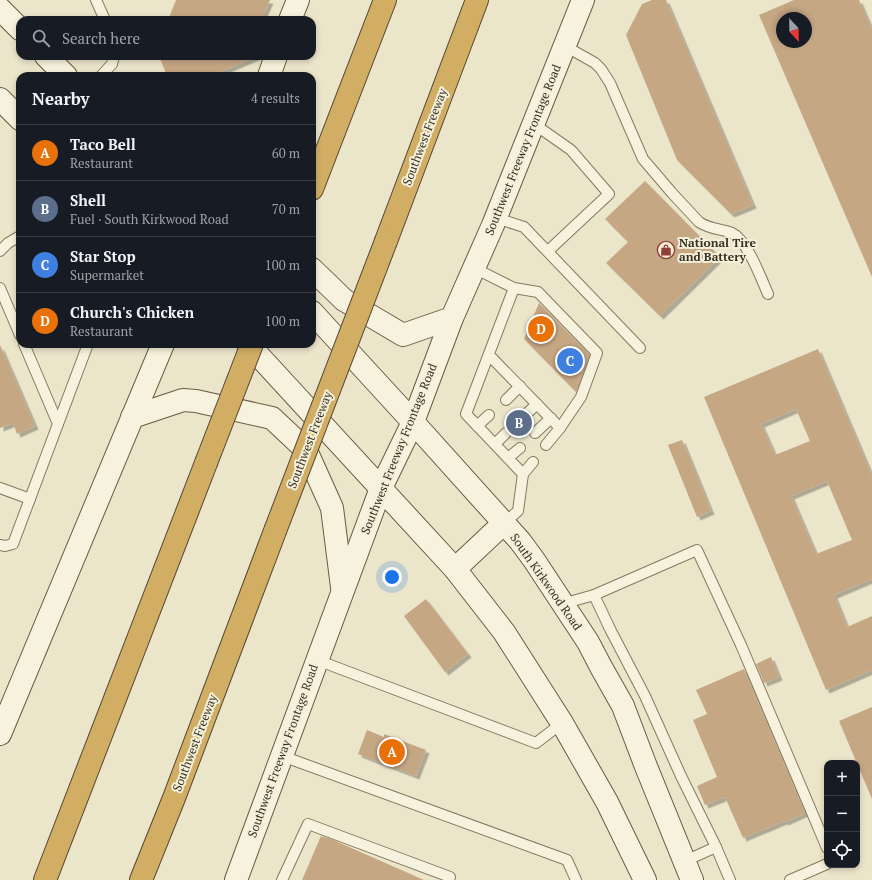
<!DOCTYPE html>
<html lang="en">
<head>
<meta charset="utf-8">
<style>
  :root { --surface:#171b24; --page:#242831; --text:#f1f3f6; --muted:#9ea1a6; --line:#363941; --accent:#7c3aed }
  body { margin:0; font-family:"PT Serif",serif; background:var(--page); color:var(--text) }
  .controls { position:absolute; right:12px; bottom:12px; display:grid; overflow:hidden; border-radius:8px; box-shadow:0 2px 6px #0003 }
  .controls button { width:36px; height:36px; display:grid; place-items:center; padding:0; border:0; border-bottom:1px solid var(--line); background:var(--surface); color:var(--text); font:20px sans-serif }
  .compass { position:absolute; left:776px; top:12px; width:36px; height:36px; border-radius:50%; background:var(--surface); box-shadow:0 2px 6px #0003; rotate:158deg }
  .you { position:absolute; left:392px; top:577px; width:14px; height:14px; margin:-10px; border:3px solid #fff; border-radius:50%; background:#1a73e8; box-shadow:0 0 0 6px #1a73e833 }
  .badge { display:grid; place-items:center; width:26px; height:26px; border-radius:50%; background:var(--accent); color:#fff; font-size:13px; font-weight:700 }
  .pin { position:absolute; translate:-50% -50%; border:2px solid #fff; box-shadow:0 1px 4px #0006 }
  .list { margin:0; padding:0; list-style:none }
  h2 { display:flex; justify-content:space-between; align-items:center; height:52px; margin:0; padding:0 16px; font-size:17px }
  h2 small { font-size:13px; font-weight:400; color:var(--muted) }
  .list li { display:grid; grid-template-columns:26px 1fr auto; gap:12px; align-items:center; box-sizing:border-box; height:56px; padding:0 16px; border-top:1px solid var(--line) }
  .list b { display:block; font-size:15px; white-space:nowrap }
  .list p { margin:0; font-size:13px; white-space:nowrap; color:var(--muted) }
  .list em { font-size:13px; font-style:normal; color:var(--muted) }
  .icon { flex:none; width:22px; height:22px; fill:none; stroke:currentColor; stroke-width:2; stroke-linecap:round; stroke-linejoin:round }
  .map { position:relative; flex:none; width:872px; height:880px; overflow:hidden }
  .search { position:absolute; background:var(--surface); box-shadow:0 2px 6px #0003; left:16px; top:16px; width:300px; height:44px; display:flex; align-items:center; gap:10px; box-sizing:border-box; padding:0 14px; border-radius:12px; color:var(--muted); font-size:15px }
  .panel { position:absolute; background:var(--surface); box-shadow:0 2px 6px #0003; left:16px; top:72px; width:300px; height:276px; border-radius:12px }
  .map>svg:first-child { display:block }
  .building { fill:#c6a784; fill-rule:evenodd; filter:url(#shadow) }
  .lines { fill:none; stroke-linecap:round; stroke-linejoin:round }
  .lane-casing { stroke:#877960; stroke-width:12 }
  .secondary-casing { stroke:#695a43; stroke-width:24 }
  .highway-casing { stroke:#554733; stroke-width:24 }
  .lane { stroke:#f6f2dd; stroke-width:10 }
  .secondary { stroke:#f6f2dd; stroke-width:22 }
  .highway { stroke:#d1ae64; stroke-width:22 }
  .highway-bridge-casing { stroke:#554733; stroke-width:24; stroke-linecap:butt }
  .highway-bridge { stroke:#d1ae64; stroke-width:22 }
  .labels { text-anchor:middle; stroke-width:4; stroke-linejoin:round; paint-order:stroke }
  .street-label { font-size:12px; fill:#383022; stroke:#f3efd9 }
  .poi-label { font-size:12px; font-weight:bold; fill:#383022; stroke:#f3efd9; text-anchor:start }
</style>
</head>
<body>
<div class="map">
<svg width="872" height="880" viewBox="0 0 872 880">
  <defs>
    <filter id="shadow"><feDropShadow dx="3.5" dy="3.5" stdDeviation="0" flood-color="#0004"/></filter>
  </defs>
  <rect width="100%" height="100%" fill="#ebe5ca"/>
  <g class="building">
    <path d="M176 0H270L261 20H168Z"/>
    <path d="M652 0H666L753 205 731 214 677 160 626 35 642 4Z"/>
    <path d="M794 0H859L872 30V277L759 15ZM782 18H806V42H782Z"/>
    <path d="M159 56H258L211 76H167Z"/>
    <path d="M645 181 720 257 660 316 606 263 628 242 605 219Z"/>
    <path d="M539 303 590 355 576 392 524 339Z"/>
    <path d="M0 345 35 426 17 434 13 423 0 428Z"/>
    <path d="M818 349 872 476V579L834 595 847 627 872 616V670L826 690 704 397ZM796 409 810 441 775 455 761 424ZM827 481 852 540 816 554 791 496Z"/>
    <path d="M682 440 711 511 697 517 668 445Z"/>
    <path d="M426 599 468 654 445 672 404 616Z"/>
    <path d="M771 657 779 677 764 683 756 664Z"/>
    <path d="M744 669 805 813 785 822 784 821 743 838 725 797 705 805 697 786 717 777 693 720 707 714 696 690Z"/>
    <path d="M872 707V799L839 721Z"/>
    <path d="M367 730 384 737V734L426 750 416 776 358 754Z"/>
    <path d="M321 836 331 839 424 880H302Z"/>
  </g>
  <g class="lines">
    <defs>
      <g id="lane">
        <path d="M96 0 105 20"/>
        <path d="M565 46 595 63 601 69 610 83 643 159 672 193 699 222C709 229 721 229 732 233 747 240 761 278 768 294"/>
        <path d="M101 76 112 64 114 56"/>
        <path d="M534 124 571 150 609 194 548 251"/>
        <path d="M496 218 524 227 640 348"/>
        <path d="M0 251 8 243 20 236"/>
        <path d="M474 268 514 288 466 414 523 474 518 511 504 523"/>
        <path d="M0 288 20 335"/>
        <path d="M514 288 538 292 597 353 581 397 560 428"/>
        <path d="M24 344 58 424"/>
        <path d="M489 355 560 428 546 445"/>
        <path d="M506 400 520 386"/>
        <path d="M522 418 537 404"/>
        <path d="M477 426 489 415"/>
        <path d="M535 433 551 418"/>
        <path d="M495 444 506 433"/>
        <path d="M508 458 520 448"/>
        <path d="M523 474 533 462"/>
        <path d="M0 488 30 499"/>
        <path d="M0 545 5 546 13 544 88 344"/>
        <path d="M594 595 610 629 645 696 681 776 716 847"/>
        <path d="M562 604 594 595 697 550 741 645 827 848"/>
        <path d="M317 660 536 743 562 723"/>
        <path d="M282 756 567 860 576 880"/>
        <path d="M685 861 716 847 730 880"/>
        <path d="M282 880 308 824 450 877"/>
        <path d="M790 880 827 864"/>
      </g>
      <g id="secondary">
        <path d="M0 9 20 29"/>
        <path d="M290 20 298 0"/>
        <path d="M46 56 66 76"/>
        <path d="M269 76 276 56"/>
        <path d="M0 99 20 119"/>
        <path d="M312 269 344 300 403 335 452 318"/>
        <path d="M312 312 413 422 520 541 534 560 588 642 601 667 623 706 645 764 692 880"/>
        <path d="M248 344 455 569 504 632 562 723 607 802 645 880"/>
        <path d="M132 417 183 400 196 401 272 418 306 450 332 508 342 587"/>
        <path d="M455 569 504 523"/>
        <path d="M0 734 163 344"/>
        <path d="M236 880 381 488 413 422 452 318 493 225 583 0"/>
      </g>
      <g id="highway">
        <path d="M312 189 385 0"/>
        <path d="M386 241 477 0"/>
        <path d="M45 880 206 463"/>
        <path d="M141 880 174 798 275 531"/>
      </g>
    </defs>
    <use href="#lane" class="lane-casing"/>
    <use href="#secondary" class="secondary-casing"/>
    <use href="#highway" class="highway-casing"/>
    <use href="#lane" class="lane"/>
    <use href="#secondary" class="secondary"/>
    <use href="#highway" class="highway"/>
    <defs>
      <g id="highway-bridge">
        <path d="M206 463 252 344"/>
        <path d="M275 531 386 241"/>
      </g>
    </defs>
    <use href="#highway-bridge" class="highway-bridge-casing"/>
    <use href="#highway-bridge" class="highway-bridge"/>
  </g>
  <defs>
    <symbol id="shop-ring" viewBox="-11 -11 22 22"><circle r="9.5" fill="#f3efd9" stroke="#903f35" stroke-width="1.5"/><path d="M-5-2.5h2.3a2.7 3.5 0 0 1 5.4 0H5L5.5 6h-11ZM-1.5-2.5h3a1.5 2.3 0 0 0-3 0Z" fill="#903f35"/></symbol>
  </defs>
  <g fill-rule="evenodd">
    <use href="#shop-ring" x="656" y="240" width="20" height="20"/>
  </g>
  <g class="labels">
    <g class="street-label">
      <text transform="translate(425 137) rotate(-69)" y="4">Southwest Freeway</text>
      <text transform="translate(523 150) rotate(-68)" y="4">Southwest Freeway Frontage Road</text>
      <text transform="translate(310 440) rotate(-69)" y="4">Southwest Freeway</text>
      <text transform="translate(399 449) rotate(-68)" y="4">Southwest Freeway Frontage Road</text>
      <text transform="translate(546 582) rotate(55)" y="4">South Kirkwood Road</text>
      <text transform="translate(195 743) rotate(-69)" y="4">Southwest Freeway</text>
      <text transform="translate(283 751) rotate(-70)" y="4">Southwest Freeway Frontage Road</text>
    </g>
    <g class="poi-label">
      <text x="679" y="247">National Tire<tspan x="679" dy="14">and Battery</tspan></text>
    </g>
  </g>
</svg>
<div class="controls">
<button>+</button>
<button>−</button>
<button><svg class="icon" aria-label="locate" viewBox="0 0 24 24"><circle cx="12" cy="12" r="6"/><path d="M12 2v4M12 18v4M2 12h4M18 12h4"/></svg></button>
</div>
<svg class="compass" viewBox="-18 -18 36 36"><path d="M0-13l5 13h-10z" fill="#e53935"/><path d="M0 13l5-13h-10z" fill="#9ea1a6"/></svg>
<div class="you"></div>
<div class="pin badge" style="left:392px;top:752px;background:#e8710a">A</div>
<div class="pin badge" style="left:519px;top:423px;background:#5c6f8a">B</div>
<div class="pin badge" style="left:570px;top:361px;background:#3f7fe0">C</div>
<div class="pin badge" style="left:541px;top:329px;background:#e8710a">D</div>
<div class="search"><svg class="icon" aria-label="search" viewBox="0 0 24 24"><circle cx="10" cy="10" r="6"/><path d="M15 15l6 6"/></svg>Search here</div>
<section class="panel">
<h2>Nearby<small>4 results</small></h2>
<ul class="list">
<li><span class="badge" style="background:#e8710a">A</span><div><b>Taco Bell</b><p>Restaurant</p></div><em>60 m</em></li>
<li><span class="badge" style="background:#5c6f8a">B</span><div><b>Shell</b><p>Fuel · South Kirkwood Road</p></div><em>70 m</em></li>
<li><span class="badge" style="background:#3f7fe0">C</span><div><b>Star Stop</b><p>Supermarket</p></div><em>100 m</em></li>
<li><span class="badge" style="background:#e8710a">D</span><div><b>Church's Chicken</b><p>Restaurant</p></div><em>100 m</em></li>
</ul>
</section>
</div>
</body>
</html>
